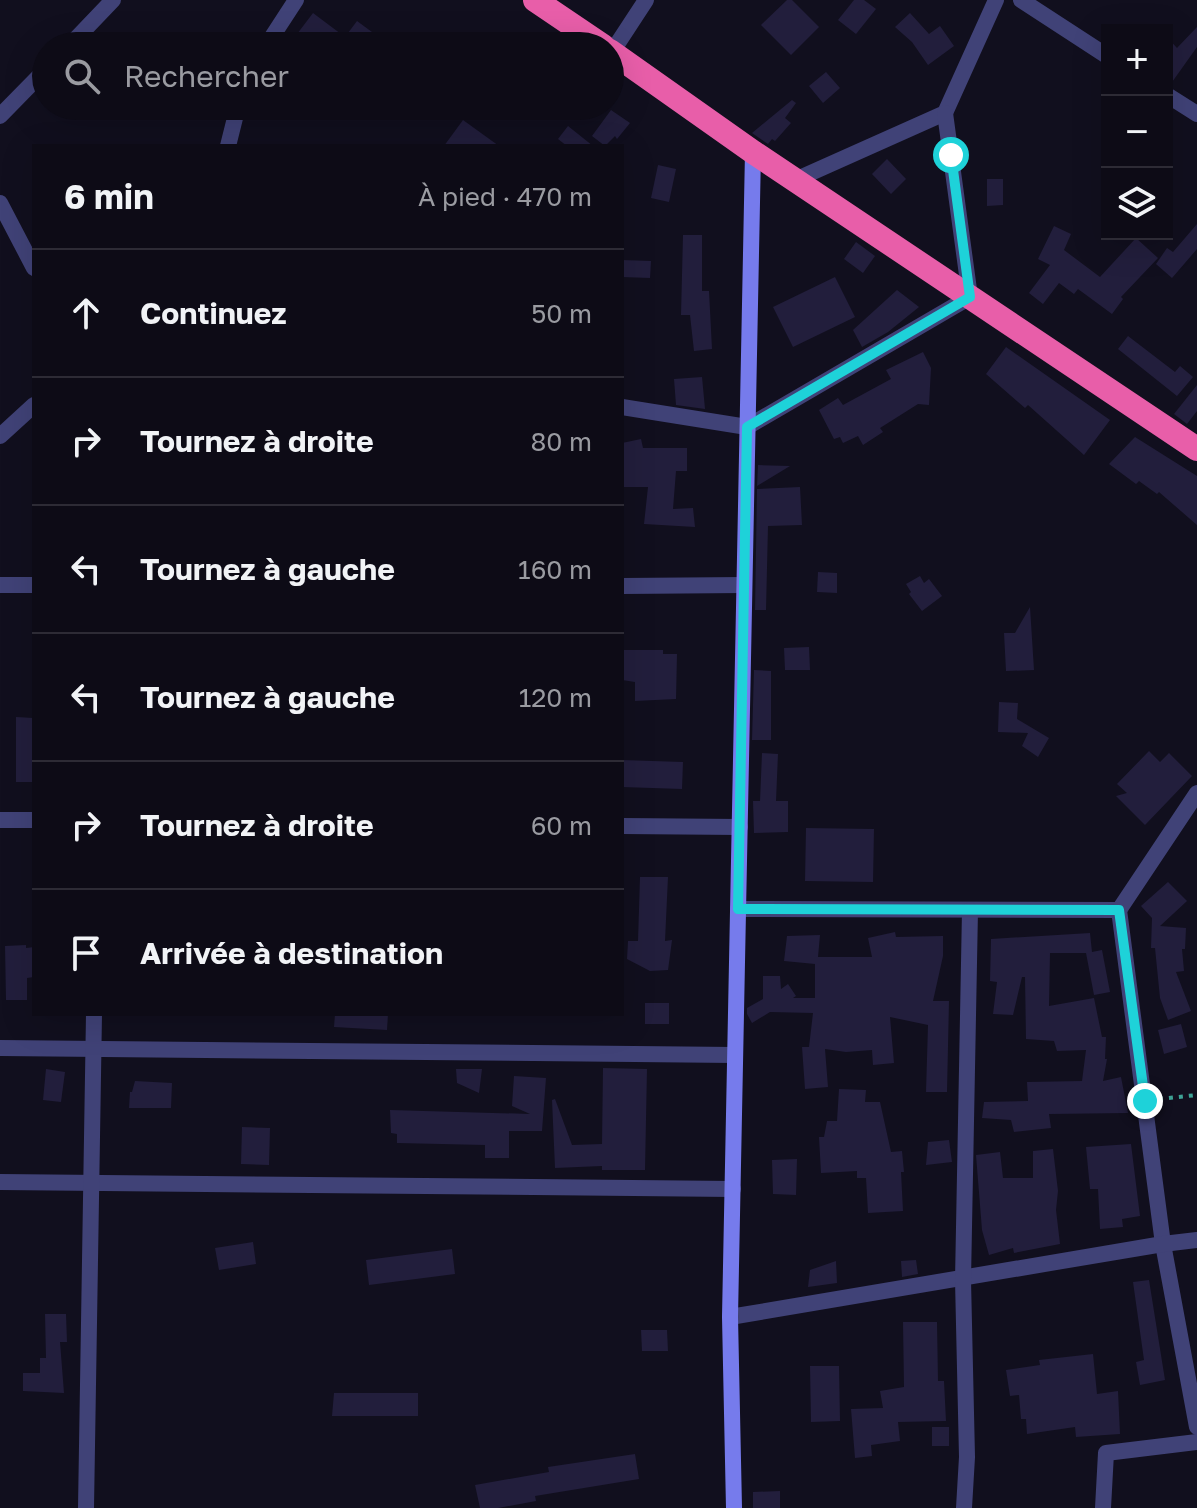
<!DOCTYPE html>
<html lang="fr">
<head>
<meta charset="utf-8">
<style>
  :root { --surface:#0d0b16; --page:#16141f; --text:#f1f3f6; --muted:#9a9ba1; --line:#2d2b35 }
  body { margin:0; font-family:"Golos Text",sans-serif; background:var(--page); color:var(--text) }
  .controls { position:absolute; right:24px; top:24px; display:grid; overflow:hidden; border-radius:0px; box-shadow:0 8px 32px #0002 }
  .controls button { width:72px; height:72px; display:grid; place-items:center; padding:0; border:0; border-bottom:2px solid var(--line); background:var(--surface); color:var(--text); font:40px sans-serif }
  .stop { position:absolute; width:24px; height:24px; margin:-18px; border:6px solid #1ed2d9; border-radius:50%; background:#fff }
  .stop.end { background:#1ed2d9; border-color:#fff; box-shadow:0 2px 8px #0008 }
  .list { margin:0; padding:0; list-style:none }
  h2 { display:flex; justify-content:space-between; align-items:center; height:104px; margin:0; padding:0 32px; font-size:34px }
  h2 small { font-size:26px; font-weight:400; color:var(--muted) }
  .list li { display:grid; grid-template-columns:52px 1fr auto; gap:24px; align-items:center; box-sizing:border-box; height:128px; padding:0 32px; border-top:2px solid var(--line) }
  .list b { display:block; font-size:30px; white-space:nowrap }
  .list em { font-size:26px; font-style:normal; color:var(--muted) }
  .icon { flex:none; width:44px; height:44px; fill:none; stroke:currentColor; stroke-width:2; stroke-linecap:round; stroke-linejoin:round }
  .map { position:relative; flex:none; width:1197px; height:1508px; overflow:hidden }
  .search { position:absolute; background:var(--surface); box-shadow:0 8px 32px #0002; left:32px; top:32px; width:592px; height:88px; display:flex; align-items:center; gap:20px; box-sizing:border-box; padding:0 28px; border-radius:44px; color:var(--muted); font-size:30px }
  .panel { position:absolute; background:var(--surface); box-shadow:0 8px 32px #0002; left:32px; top:144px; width:592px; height:872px; border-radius:0px }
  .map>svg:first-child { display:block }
  .building { fill:#221e3c }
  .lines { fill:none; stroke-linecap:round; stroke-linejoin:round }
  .path { stroke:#3ea295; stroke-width:4; stroke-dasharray:4 6; stroke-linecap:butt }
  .street { stroke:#404277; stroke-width:16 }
  .secondary { stroke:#767bec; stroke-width:16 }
  .highway { stroke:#e85ea9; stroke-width:24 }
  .route { stroke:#1ed2d9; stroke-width:10 }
</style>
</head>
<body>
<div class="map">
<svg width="1197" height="1508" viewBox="0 0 1197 1508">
  <rect width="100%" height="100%" fill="#110f1e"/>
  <g class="building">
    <path d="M787 0H792L819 27 791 55 761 25Z"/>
    <path d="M854 0H864L876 9 856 34 838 20Z"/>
    <path d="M313 13 345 37 357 21 391 46H288Z"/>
    <path d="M910 13 929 34 940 26 954 46 928 65 912 42 895 27Z"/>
    <path d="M1197 27V47L1170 85 1167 84V37L1177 48Z"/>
    <path d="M826 72 840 88 823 103 809 86Z"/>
    <path d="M792 100 796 103 785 118 791 123 775 141 772 139 768 144 752 133Z"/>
    <path d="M611 110 630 123 617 139 615 136 605 146 592 136Z"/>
    <path d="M463 120 499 146H444Z"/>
    <path d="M568 126 593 146H567L558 139Z"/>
    <path d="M887 159 906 179 891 194 872 174Z"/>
    <path d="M658 165 676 169 669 202 651 198Z"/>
    <path d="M987 179H1003V205L987 206Z"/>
    <path d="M1197 224V249L1172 278 1156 264 1167 248 1173 252Z"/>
    <path d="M1054 226 1071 234 1064 250 1100 277 1136 238 1158 258 1121 297 1123 299 1112 314 1078 289 1074 294 1059 283 1043 304 1029 293 1050 265 1038 259Z"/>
    <path d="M683 235H702V291H709L712 349 694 351 690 315H681Z"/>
    <path d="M856 242 875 256 863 273 844 259Z"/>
    <path d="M622 260 651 261 650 278 622 277Z"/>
    <path d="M835 277 855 317 793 347 773 307Z"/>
    <path d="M897 290 919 307 888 332 862 347 853 330Z"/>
    <path d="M1128 336 1175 372 1180 366 1193 377 1177 396 1118 349Z"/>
    <path d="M1006 347 1110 420 1084 455 1028 405 1025 408 986 374Z"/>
    <path d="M923 352 931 368 929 405 918 404 880 428 883 432 863 445 858 436 843 443 840 437 834 439 819 410 838 398 843 405 891 379 886 370Z"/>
    <path d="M702 377 705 409 676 405 674 379Z"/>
    <path d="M1197 385V411L1187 424 1174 414Z"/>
    <path d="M1135 437 1197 476V525L1159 492 1157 494 1139 481 1136 484 1109 464Z"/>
    <path d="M641 439 643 448H687V471H676L673 509 693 508 695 527 644 524 648 487H622V443Z"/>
    <path d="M758 465 790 466 757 486Z"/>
    <path d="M800 487 802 525 768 526 766 610H755L757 489Z"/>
    <path d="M818 572 837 573V593L817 592Z"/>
    <path d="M920 576 924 583 929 579 942 596 922 611 909 594 911 592 906 584Z"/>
    <path d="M1030 607 1034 670 1006 671 1004 633H1015Z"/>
    <path d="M809 647 810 670H785L784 648Z"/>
    <path d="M622 650H663V654H677L676 699 635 701V682L622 680Z"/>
    <path d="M754 670 771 671V740H752Z"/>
    <path d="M999 702 1018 703 1017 719 1049 738 1038 757 1022 746 1028 733 998 732Z"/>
    <path d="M16 717 34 718V782H16Z"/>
    <path d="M1149 751 1160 762 1169 753 1192 776 1145 825 1116 796 1127 793 1117 784Z"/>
    <path d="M762 753 778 754 776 801H788V832L754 833 753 801H760Z"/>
    <path d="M622 760 683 762 682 789 622 787Z"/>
    <path d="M806 828 874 829 873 882 805 881Z"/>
    <path d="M640 877H668L665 941 672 940 668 970 650 971 627 959 628 941H638Z"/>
    <path d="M1168 882 1187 901 1160 926 1186 928 1185 949H1182L1184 971 1176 972 1191 1011 1168 1020 1160 998 1155 948H1151L1152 918 1141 906Z"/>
    <path d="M895 932 896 937 943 936V956L933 1001H949L947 1092H926L928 1025 890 1017 894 1063 873 1065 872 1050 846 1052 825 1049 828 1087 805 1089 802 1047H809L813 1013 770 1012 752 1023 747 1014V1008L763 999V976H780L781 989 788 984 796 996 793 998H815V964L784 961 787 936 820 935 818 957H872L868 938Z"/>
    <path d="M1090 933 1092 952 1102 950 1110 992 1094 995 1086 953H1050L1049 1006 1094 998 1102 1037H1106L1105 1059H1107L1103 1081 1121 1077 1128 1113 1049 1114 1051 1128 1014 1132 1011 1120 982 1118 984 1102 1028 1101 1027 1082 1082 1081 1086 1050 1057 1051 1054 1041 1026 1039 1025 977H1022L1013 1015 993 1014 997 982 990 981 991 939Z"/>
    <path d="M26 945V948L34 947V977L27 978V1000H6L5 946Z"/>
    <rect x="645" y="1003" width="24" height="21"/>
    <path d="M335 1014H388L387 1030 334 1027Z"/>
    <path d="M1181 1024 1187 1047 1164 1054 1158 1030Z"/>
    <path d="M603 1068 647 1069 645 1170H602V1166L555 1168 552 1100 555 1099 572 1145 602 1144Z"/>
    <path d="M46 1069 65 1072 61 1102 43 1100Z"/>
    <path d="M456 1069H482L479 1093 457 1083Z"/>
    <path d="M514 1076 546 1078 542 1131H509V1158H485V1145L397 1143V1134L391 1133 390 1110 530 1114 512 1106Z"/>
    <path d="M135 1081 172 1083 171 1108H129L130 1092H132Z"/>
    <path d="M839 1089 866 1090 865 1102H880L891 1152 902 1151 904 1172H901L903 1211 868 1213 866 1178H857V1171L821 1173 819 1137H824L827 1121H837Z"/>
    <path d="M242 1127 270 1128 269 1165 241 1164Z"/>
    <path d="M949 1140 952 1162 926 1165 928 1142Z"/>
    <path d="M1131 1144 1140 1216 1122 1219 1123 1227 1100 1229 1098 1189H1090L1086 1147Z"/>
    <path d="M1053 1149 1058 1191 1056 1210 1060 1244 1014 1253 1013 1248 989 1255 982 1230 976 1155 1000 1152 1003 1178H1033V1151Z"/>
    <path d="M797 1159 796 1195 773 1194 772 1160Z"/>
    <path d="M253 1242 256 1264 219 1270 215 1248Z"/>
    <path d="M452 1249 455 1274 369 1285 366 1260Z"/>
    <path d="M916 1260 918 1274 902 1277 901 1261Z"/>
    <path d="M836 1261 837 1283 808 1287 810 1270Z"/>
    <path d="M1149 1280 1165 1380 1140 1385 1136 1362 1144 1360 1133 1282Z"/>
    <path d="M45 1314H66L67 1342H60L64 1393 23 1391V1373H40V1358H46Z"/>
    <path d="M903 1322H937L938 1381H944L946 1421 898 1422 900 1441 871 1445 872 1456 855 1458 851 1409 883 1408 880 1391 904 1387Z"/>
    <path d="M641 1330H667L668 1351H642Z"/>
    <path d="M1093 1354 1097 1394 1118 1391 1120 1434 1076 1437 1075 1427 1027 1434 1026 1419H1021L1019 1395 1010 1396 1006 1370 1040 1365 1039 1360Z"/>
    <path d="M810 1366H839L840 1421 811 1422Z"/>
    <path d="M334 1393H418V1416H332Z"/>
    <rect x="932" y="1427" width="17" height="19"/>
    <path d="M635 1454 639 1479 535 1496 536 1501 498 1508H480L475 1485 549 1472 548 1467Z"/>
    <path d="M780 1491V1508H753V1492Z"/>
  </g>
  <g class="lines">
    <path class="path" d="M1159 1099 1197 1095"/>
    <g class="street">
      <path d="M1021 0 1107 56"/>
      <path d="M69 46 113 0"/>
      <path d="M266 46 296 0"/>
      <path d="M612 52 646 0"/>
      <path d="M1167 95 1197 114"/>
      <path d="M0 116 46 69"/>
      <path d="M228 146 238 106"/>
      <path d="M795 180 945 113 996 0"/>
      <path d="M0 203 34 268"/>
      <path d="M622 407 747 427 970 297 945 113"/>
      <path d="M0 436 34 405"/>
      <path d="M0 585H34"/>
      <path d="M622 586 744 585"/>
      <path d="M0 820H34"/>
      <path d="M622 826 740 827"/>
      <path d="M738 909 1119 910 1163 1244 1197 1427"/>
      <path d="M1119 910 1197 793"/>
      <path d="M0 1048 735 1055"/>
      <path d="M0 1182 733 1189"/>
      <path d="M730 1317 1163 1244 1197 1240"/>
      <path d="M86 1508 94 1014"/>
      <path d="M964 1508 967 1457 963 1280 970 910"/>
      <path d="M1103 1508 1106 1453 1197 1442"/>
    </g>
    <path class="secondary" d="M734 1508 730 1317 753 152"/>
    <g class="highway">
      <path d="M535 0 603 46"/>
      <path d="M610 51 753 152 1197 449"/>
    </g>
  </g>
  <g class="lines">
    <path class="route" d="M951 155 970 297 747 427 738 909 1119 910 1145 1101"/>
  </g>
</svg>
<div class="controls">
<button>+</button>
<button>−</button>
<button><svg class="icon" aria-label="layers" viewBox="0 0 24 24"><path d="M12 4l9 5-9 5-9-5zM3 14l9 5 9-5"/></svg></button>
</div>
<div class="stop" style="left:951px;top:155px"></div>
<div class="stop end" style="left:1145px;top:1101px"></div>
<div class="search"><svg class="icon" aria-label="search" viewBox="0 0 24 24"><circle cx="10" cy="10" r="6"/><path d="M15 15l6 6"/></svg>Rechercher</div>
<section class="panel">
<h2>6 min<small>À pied · 470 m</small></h2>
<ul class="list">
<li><svg class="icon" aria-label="ahead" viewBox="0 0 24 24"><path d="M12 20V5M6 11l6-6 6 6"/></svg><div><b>Continuez</b></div><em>50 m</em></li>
<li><svg class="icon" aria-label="right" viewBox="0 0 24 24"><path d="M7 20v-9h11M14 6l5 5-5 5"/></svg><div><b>Tournez à droite</b></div><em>80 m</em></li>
<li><svg class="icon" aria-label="left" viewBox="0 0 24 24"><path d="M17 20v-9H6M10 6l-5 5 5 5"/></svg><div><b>Tournez à gauche</b></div><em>160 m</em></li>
<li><svg class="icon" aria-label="left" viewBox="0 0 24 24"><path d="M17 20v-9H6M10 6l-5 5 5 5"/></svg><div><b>Tournez à gauche</b></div><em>120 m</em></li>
<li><svg class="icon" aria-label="right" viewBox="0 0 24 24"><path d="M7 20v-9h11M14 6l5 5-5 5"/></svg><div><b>Tournez à droite</b></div><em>60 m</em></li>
<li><svg class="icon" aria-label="arrive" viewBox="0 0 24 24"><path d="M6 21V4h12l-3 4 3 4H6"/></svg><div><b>Arrivée à destination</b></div></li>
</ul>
</section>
</div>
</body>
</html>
